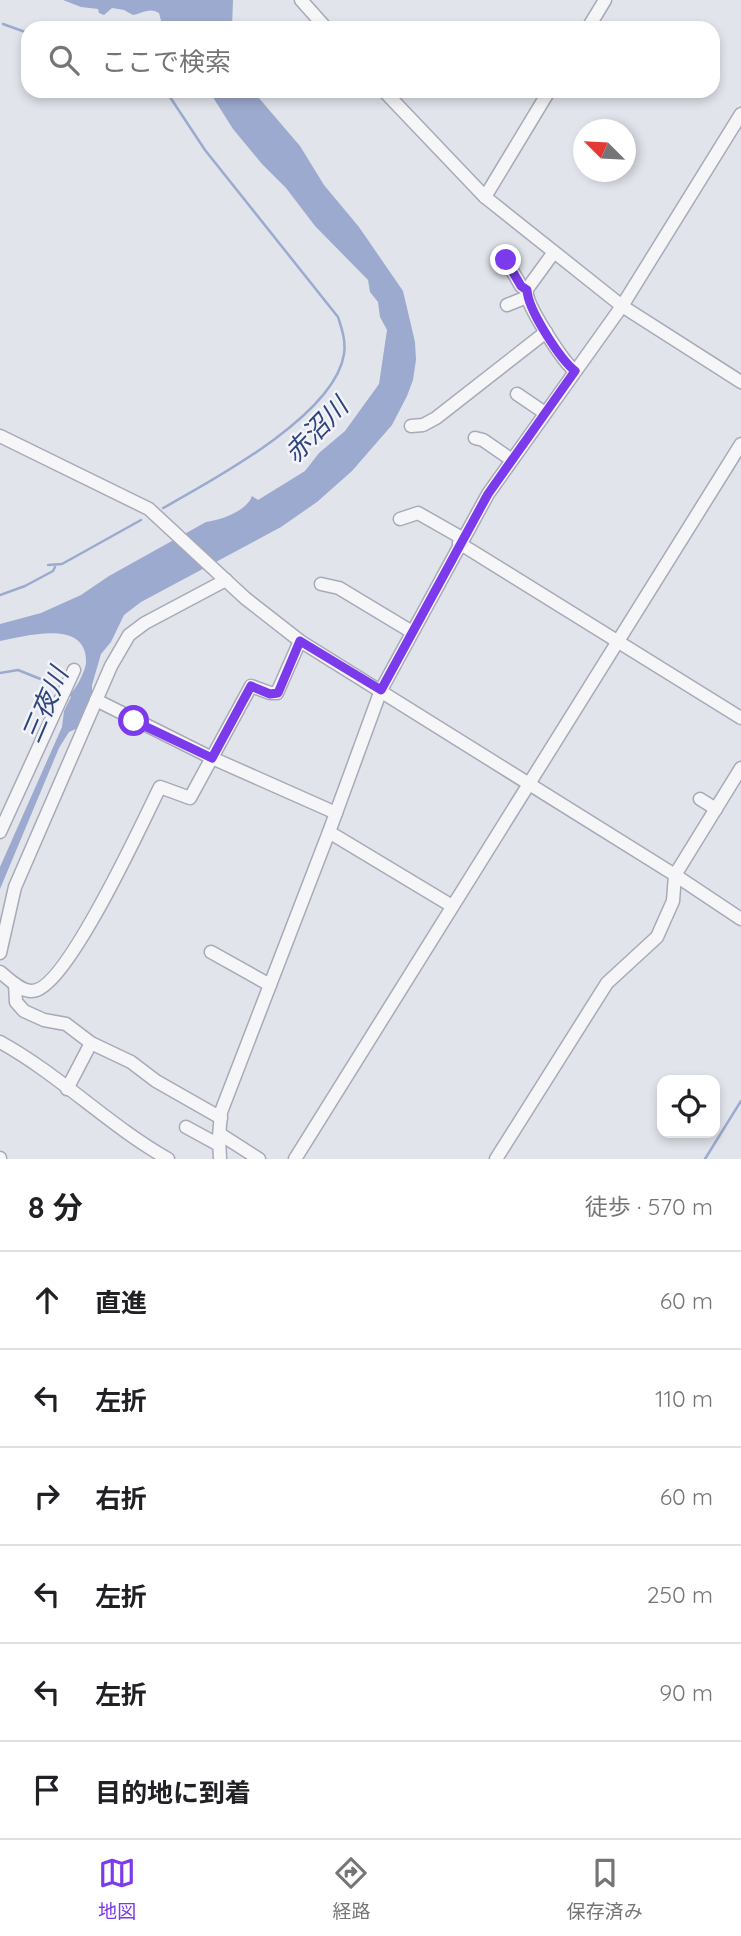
<!DOCTYPE html>
<html lang="ja">
<head>
<meta charset="utf-8">
<style>
  :root { --surface:#fff; --page:#f6f6f6; --text:#202124; --muted:#757577; --line:#e0e0e0; --accent:#7c3aed }
  body { margin:0; font-family:Quicksand,"Noto Sans JP",sans-serif; background:var(--page); color:var(--text) }
  .controls { position:absolute; right:21px; bottom:21px; display:grid; overflow:hidden; border-radius:14px; box-shadow:0 4px 10px #0003 }
  .controls button { width:63px; height:63px; display:grid; place-items:center; padding:0; border:0; border-bottom:2px solid var(--line); background:var(--surface); color:var(--text); font:35px sans-serif }
  .compass { position:absolute; left:573px; top:119px; width:63px; height:63px; border-radius:50%; background:var(--surface); box-shadow:0 4px 10px #0003; rotate:294deg }
  .stop { position:absolute; width:21px; height:21px; margin:-16px; border:5px solid #7c3aed; border-radius:50%; background:#fff }
  .stop.end { background:#7c3aed; border-color:#fff; box-shadow:0 2px 7px #0008 }
  .list { margin:0; padding:0; list-style:none }
  h2 { display:flex; justify-content:space-between; align-items:center; height:91px; margin:0; padding:0 28px; font-size:30px }
  h2 small { font-size:23px; font-weight:400; color:var(--muted) }
  .list li { display:grid; grid-template-columns:46px 1fr auto; gap:21px; align-items:center; box-sizing:border-box; height:98px; padding:0 28px; border-top:2px solid var(--line) }
  .list b { display:block; font-size:26px; white-space:nowrap }
  .list em { font-size:23px; font-style:normal; color:var(--muted) }
  .icon { flex:none; width:38px; height:38px; fill:none; stroke:currentColor; stroke-width:2; stroke-linecap:round; stroke-linejoin:round }
  .map { position:relative; flex:none; width:741px; height:1159px; overflow:hidden }
  .search { position:absolute; background:var(--surface); box-shadow:0 4px 10px #0003; left:21px; right:21px; top:21px; height:77px; display:flex; align-items:center; gap:18px; box-sizing:border-box; padding:0 24px; border-radius:21px; color:var(--muted); font-size:26px }
  .sheet { height:679px; background:var(--surface) }
  nav { display:flex; justify-content:space-around; align-items:center; box-sizing:border-box; height:98px; border-top:2px solid var(--line); background:var(--surface); font-size:19px; color:var(--muted) }
  nav a { display:grid; justify-items:center; gap:4px }
  nav .on { color:var(--accent) }
  .map>svg:first-child { display:block }
  .water { fill:#9baace }
  .lines { fill:none; stroke-linecap:round; stroke-linejoin:round }
  .stream { stroke:#9baace; stroke-width:2.5 }
  .minor-casing { stroke:#a7aab7; stroke-width:15 }
  .minor { stroke:#f6f6f9; stroke-width:12 }
  .route { stroke:#7c3aed; stroke-width:9 }
  .labels { text-anchor:middle; stroke-width:5; stroke-linejoin:round; paint-order:stroke }
  .water-label { font-size:26px; font-style:italic; fill:#2f447d; stroke:#f2f4f9 }
</style>
</head>
<body>
<div class="map">
<svg width="741" height="1159" viewBox="0 0 741 1159">
  <rect width="100%" height="100%" fill="#e2e4ec"/>
  <g class="water">
    <path d="M63 0H233L232 28H163L159 13C150 7 143 13 133 15L124 10 112 8 104 15 99 13 98 9 81 7Z"/>
    <path d="M209 91H253L300 146 324 185 359 227 403 291 415 342 416 360 413 380 407 396 392 425 352 471 317 502 281 527 141 602 124 615 111 642 101 654 92 685V695L78 728 69 732 59 748 0 889V867L62 727 64 711 71 697 69 695C75 691 85 672 86 663 88 618 26 636 0 641V624L41 613 81 595 109 576 206 522C221 520 247 511 252 496L258 500 305 471 319 453 345 431 379 384 387 330 380 317 378 302 370 292 368 280 315 226 286 188 262 164 233 129Z"/>
  </g>
  <g class="lines">
    <g class="stream">
      <path d="M3 24 28 33"/>
      <path d="M163 508C213 480 335 415 344 354 346 341 342 329 338 317L205 150 166 91"/>
      <path d="M48 565 62 564 141 520"/>
      <path d="M0 595 25 586 53 571 55 567"/>
      <path d="M0 673 18 670 43 680"/>
      <path d="M705 1159 741 1101"/>
    </g>
    <defs>
      <g id="minor">
        <path d="M301 0 326 28"/>
        <path d="M588 28 605 0"/>
        <path d="M384 91 485 197 622 306 741 382"/>
        <path d="M485 197 549 91"/>
        <path d="M554 252 530 285C527 289 526 290 527 295 530 310 563 362 575 371"/>
        <path d="M506 260 521 286 527 290"/>
        <path d="M507 305 527 297"/>
        <path d="M517 394 545 413"/>
        <path d="M411 426 423 425 436 418 546 332"/>
        <path d="M0 436 149 509 245 598 300 641 675 875 741 919"/>
        <path d="M475 438 483 440 512 460"/>
        <path d="M400 519 418 513 462 538"/>
        <path d="M459 543 741 718"/>
        <path d="M321 584 339 588 412 632"/>
        <path d="M96 700 212 758 336 813"/>
        <path d="M700 799 716 809"/>
        <path d="M0 832 74 670"/>
        <path d="M329 832 452 906"/>
        <path d="M211 952 270 985"/>
        <path d="M0 953 15 887 111 666 129 635 145 623 226 580"/>
        <path d="M0 972C9 979 20 991 32 991 66 991 144 819 160 787L190 798 251 686 270 693H277L300 641"/>
        <path d="M15 984 16 1002 24 1011 44 1020 66 1024 91 1043 131 1062 156 1081 221 1118"/>
        <path d="M0 1042C60 1075 108 1125 168 1159"/>
        <path d="M67 1089 91 1043"/>
        <path d="M186 1127 219 1145"/>
        <path d="M220 1134 259 1159"/>
        <path d="M0 1158V1159"/>
        <path d="M220 1159 219 1137 221 1112 329 832 381 690 488 494 622 306 741 114"/>
        <path d="M295 1159 741 444"/>
        <path d="M496 1159 607 983 657 937 673 901 675 875 741 768"/>
      </g>
    </defs>
    <use href="#minor" class="minor-casing"/>
    <use href="#minor" class="minor"/>
  </g>
  <g class="lines">
    <path class="route" d="M134 721 212 758 251 686 270 694 278 693 300 641 381 690 488 494 575 371C560 359 528 310 527 290L521 286 506 260"/>
  </g>
  <g class="labels">
    <g class="water-label">
      <text transform="translate(316 430) rotate(-46)" y="9">赤沼川</text>
      <text transform="translate(45 705) rotate(-67)" y="9">三夜川</text>
    </g>
  </g>
</svg>
<div class="controls">
<button><svg class="icon" aria-label="locate" viewBox="0 0 24 24"><circle cx="12" cy="12" r="6"/><path d="M12 2v4M12 18v4M2 12h4M18 12h4"/></svg></button>
</div>
<svg class="compass" viewBox="-18 -18 36 36"><path d="M0-13l5 13h-10z" fill="#e53935"/><path d="M0 13l5-13h-10z" fill="#757577"/></svg>
<div class="stop" style="left:134px;top:721px"></div>
<div class="stop end" style="left:506px;top:260px"></div>
<div class="search"><svg class="icon" aria-label="search" viewBox="0 0 24 24"><circle cx="10" cy="10" r="6"/><path d="M15 15l6 6"/></svg>ここで検索</div>
</div>
<section class="sheet">
<h2>8 分<small>徒歩 · 570 m</small></h2>
<ul class="list">
<li><svg class="icon" aria-label="ahead" viewBox="0 0 24 24"><path d="M12 20V5M6 11l6-6 6 6"/></svg><div><b>直進</b></div><em>60 m</em></li>
<li><svg class="icon" aria-label="left" viewBox="0 0 24 24"><path d="M17 20v-9H6M10 6l-5 5 5 5"/></svg><div><b>左折</b></div><em>110 m</em></li>
<li><svg class="icon" aria-label="right" viewBox="0 0 24 24"><path d="M7 20v-9h11M14 6l5 5-5 5"/></svg><div><b>右折</b></div><em>60 m</em></li>
<li><svg class="icon" aria-label="left" viewBox="0 0 24 24"><path d="M17 20v-9H6M10 6l-5 5 5 5"/></svg><div><b>左折</b></div><em>250 m</em></li>
<li><svg class="icon" aria-label="left" viewBox="0 0 24 24"><path d="M17 20v-9H6M10 6l-5 5 5 5"/></svg><div><b>左折</b></div><em>90 m</em></li>
<li><svg class="icon" aria-label="arrive" viewBox="0 0 24 24"><path d="M6 21V4h12l-3 4 3 4H6"/></svg><div><b>目的地に到着</b></div></li>
</ul>
</section>
<nav>
<a class="on"><svg class="icon" aria-label="map" viewBox="0 0 24 24"><path d="M3 6l6-2 6 2 6-2v14l-6 2-6-2-6 2zM9 4v14M15 6v14"/></svg>地図</a>
<a><svg class="icon" aria-label="directions" viewBox="0 0 24 24"><path d="M12 3l9 9-9 9-9-9zM9 14v-3h6M13 9l2 2-2 2"/></svg>経路</a>
<a><svg class="icon" aria-label="saved" viewBox="0 0 24 24"><path d="M7 4h10v16l-5-4-5 4z"/></svg>保存済み</a>
</nav>
</body>
</html>
